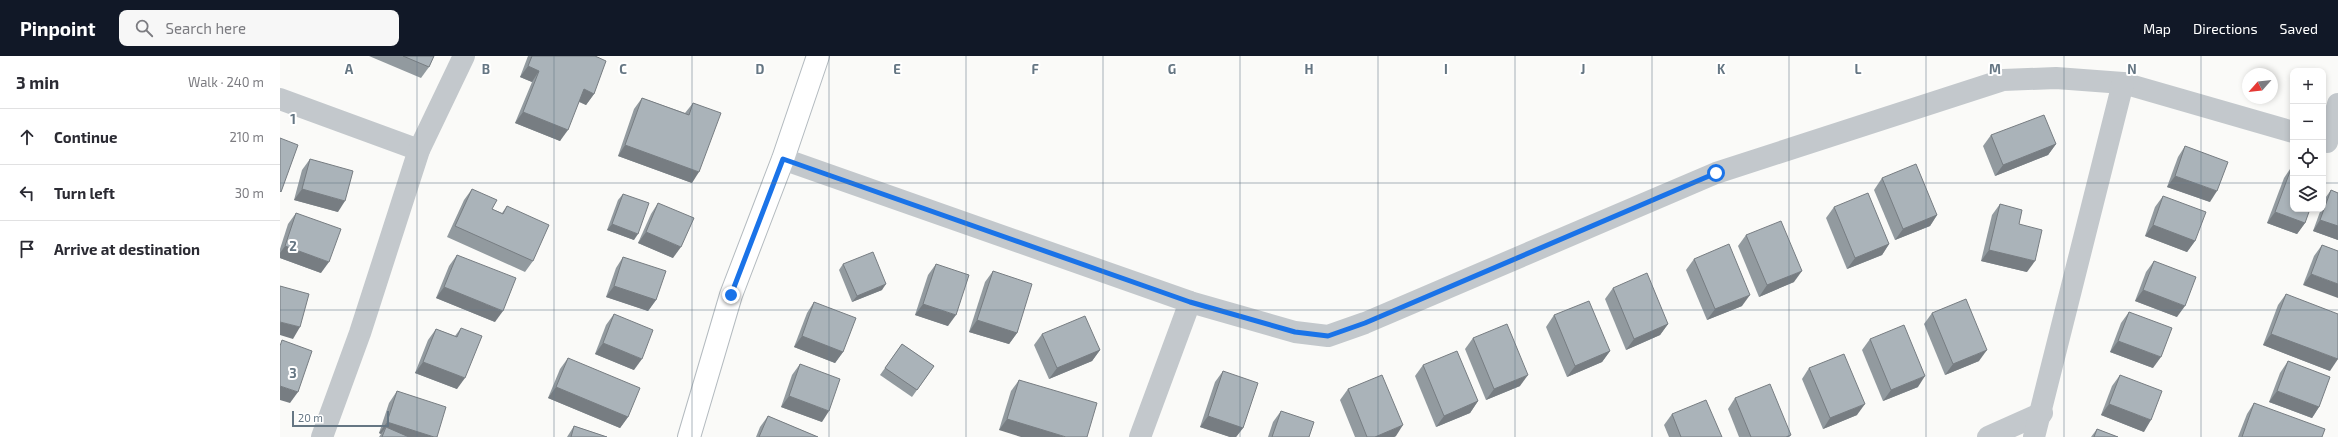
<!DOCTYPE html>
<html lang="en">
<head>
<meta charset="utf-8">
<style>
  :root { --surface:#fff; --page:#f7f7f7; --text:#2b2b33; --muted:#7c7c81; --line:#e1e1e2; --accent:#111827 }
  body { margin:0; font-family:"Exo 2",sans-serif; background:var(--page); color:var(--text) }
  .controls { position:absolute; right:12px; top:12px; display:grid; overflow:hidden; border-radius:8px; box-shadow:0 2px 6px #0003 }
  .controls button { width:36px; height:36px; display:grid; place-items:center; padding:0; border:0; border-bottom:1px solid var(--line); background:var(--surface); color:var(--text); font:20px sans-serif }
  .compass { position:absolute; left:1962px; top:12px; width:36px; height:36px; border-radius:50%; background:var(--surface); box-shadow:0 2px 6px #0003; rotate:243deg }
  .scale { position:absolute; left:12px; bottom:10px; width:97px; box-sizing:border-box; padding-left:4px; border:2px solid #657683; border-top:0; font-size:11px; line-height:14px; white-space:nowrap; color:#657683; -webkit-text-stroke:3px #fff; paint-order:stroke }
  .stop { position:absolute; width:12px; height:12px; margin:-9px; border:3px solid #1a73e8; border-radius:50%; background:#fff }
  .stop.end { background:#1a73e8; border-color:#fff; box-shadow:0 1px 4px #0008 }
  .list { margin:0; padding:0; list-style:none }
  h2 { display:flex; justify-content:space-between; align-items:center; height:52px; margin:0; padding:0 16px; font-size:17px }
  h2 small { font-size:13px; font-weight:400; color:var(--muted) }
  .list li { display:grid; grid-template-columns:26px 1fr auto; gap:12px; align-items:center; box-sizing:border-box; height:56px; padding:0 16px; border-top:1px solid var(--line) }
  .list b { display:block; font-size:15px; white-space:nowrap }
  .list em { font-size:13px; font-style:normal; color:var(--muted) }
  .icon { flex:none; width:22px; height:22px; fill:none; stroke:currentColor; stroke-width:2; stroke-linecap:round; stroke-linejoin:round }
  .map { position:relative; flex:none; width:2058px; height:381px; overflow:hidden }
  header { display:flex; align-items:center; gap:24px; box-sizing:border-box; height:56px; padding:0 20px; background:var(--accent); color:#fff }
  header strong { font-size:19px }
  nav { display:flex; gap:22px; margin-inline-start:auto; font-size:14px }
  .search { width:280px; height:36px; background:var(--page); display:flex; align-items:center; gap:10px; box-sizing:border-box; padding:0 14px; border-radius:8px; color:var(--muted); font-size:15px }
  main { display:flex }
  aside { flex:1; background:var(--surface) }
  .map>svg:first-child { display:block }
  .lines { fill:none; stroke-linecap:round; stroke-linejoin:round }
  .secondary-casing { stroke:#b3babf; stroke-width:24 }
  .street { stroke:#c3c8cc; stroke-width:22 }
  .secondary { stroke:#fff; stroke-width:22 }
  .wall { fill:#929a9f }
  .shaded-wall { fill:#777d82 }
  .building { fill:#aab3b9; stroke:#777d82 }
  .route { stroke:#1a73e8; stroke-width:5 }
  .grid { fill:none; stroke:#657683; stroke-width:1; stroke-opacity:0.55 }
  .grid-label { font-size:13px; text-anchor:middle; font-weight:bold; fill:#657683; stroke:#fff; stroke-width:4; stroke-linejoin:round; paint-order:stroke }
</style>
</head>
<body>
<header>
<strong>Pinpoint</strong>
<div class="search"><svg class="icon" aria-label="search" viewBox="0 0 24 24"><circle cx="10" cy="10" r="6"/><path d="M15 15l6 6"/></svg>Search here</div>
<nav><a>Map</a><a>Directions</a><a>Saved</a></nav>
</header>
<main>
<aside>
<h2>3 min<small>Walk · 240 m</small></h2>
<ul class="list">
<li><svg class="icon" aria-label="ahead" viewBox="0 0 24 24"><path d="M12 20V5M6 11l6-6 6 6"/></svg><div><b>Continue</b></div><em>210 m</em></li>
<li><svg class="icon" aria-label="left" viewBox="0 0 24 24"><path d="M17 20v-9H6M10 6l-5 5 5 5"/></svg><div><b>Turn left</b></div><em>30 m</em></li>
<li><svg class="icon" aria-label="arrive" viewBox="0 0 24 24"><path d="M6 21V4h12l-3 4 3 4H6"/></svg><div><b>Arrive at destination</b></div></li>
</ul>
</aside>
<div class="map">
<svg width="2058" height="381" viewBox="0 0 2058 381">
  <rect width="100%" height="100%" fill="#fafaf8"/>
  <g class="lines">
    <defs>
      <path id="secondary" d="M409 381 451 239 503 103 538 0"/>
    </defs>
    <use href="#secondary" class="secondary-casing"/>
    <g class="street">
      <path d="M0 43 139 94"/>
      <path d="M2047 86 2058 48"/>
      <path d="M503 103 910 246 1015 276 1048 280 1085 267 1436 117 1723 24 1776 22 1843 27 2013 76"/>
      <path d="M42 381 80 277 139 94 184 0"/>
      <path d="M860 381 910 246"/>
      <path d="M1708 381 1762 357"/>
      <path d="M1754 381 1843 27"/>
    </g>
    <use href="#secondary" class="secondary"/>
  </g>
  <g class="wall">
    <path d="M89 0H154L149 11 141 22Z"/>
    <path d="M248 0H315L314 38 306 49 299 46 280 85 235 67 252 26 240 21Z"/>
    <path d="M362 42 405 57 413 47 412 127 338 100 354 53Z"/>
    <path d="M1711 79 1776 88 1768 99 1715 120 1703 90Z"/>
    <path d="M1905 90 1930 146 1887 131 1898 101Z"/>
    <path d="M30 103 58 156 14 144 22 114Z"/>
    <path d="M2012 110 2025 167 2017 178 1987 167 2004 122Z"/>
    <path d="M1602 122 1657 159 1650 170 1615 184 1594 134Z"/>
    <path d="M192 133 212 153 222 157 227 150 253 205 245 216 167 181 184 144Z"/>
    <path d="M2051 134 2058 137V184L2033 175 2041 153H2043V145Z"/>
    <path d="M343 138 354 184 327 174 338 144Z"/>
    <path d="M1883 140 1915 185 1907 196 1865 180 1875 151Z"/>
    <path d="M378 147 393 202 358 187 371 158Z"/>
    <path d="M1720 148 1739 168 1747 216 1701 205 1712 159Z"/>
    <path d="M1554 151 1609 188 1602 199 1567 213 1546 162Z"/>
    <path d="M16 157 41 217 0 202V193L8 168Z"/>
    <path d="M1466 179 1514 226 1479 241 1458 190Z"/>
    <path d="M2042 189 2058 195 2023 229 2034 200Z"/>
    <path d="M177 199 215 266 156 242 169 210Z"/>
    <path d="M343 201 376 244 368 255 326 241 336 212Z"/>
    <path d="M1414 203 1462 250 1427 264 1406 214Z"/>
    <path d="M1874 205 1897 261 1855 245 1866 216Z"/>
    <path d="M563 208 602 234 572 246 559 214Z"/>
    <path d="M656 208 668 270 635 259 648 219Z"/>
    <path d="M713 215 737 277 729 288 689 276 705 226Z"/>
    <path d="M1333 232 1388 268 1380 279 1346 294 1325 243Z"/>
    <path d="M2006 238 2050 315 1983 289 1998 249Z"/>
    <path d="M534 246 563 296 555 307 514 291 527 257Z"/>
    <path d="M1849 256 1873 312 1830 296 1841 267Z"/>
    <path d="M1652 257 1699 305 1665 319 1644 268Z"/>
    <path d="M334 258 354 314 315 298 326 269Z"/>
    <path d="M1274 259 1330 295 1322 306 1287 321 1266 271Z"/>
    <path d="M181 272 177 333 135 317 148 284 156 273 175 280Z"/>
    <path d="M762 278 820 294 812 305 769 323 754 289Z"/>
    <path d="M1193 282 1240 330 1206 344 1185 293Z"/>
    <path d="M1590 283 1638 331 1603 345 1582 294Z"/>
    <path d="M622 288 654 310 632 341 600 319Z"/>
    <path d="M288 302 348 361 340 372 268 342 280 313Z"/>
    <path d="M2008 305 2039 351 2032 362 1989 346 2000 317Z"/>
    <path d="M520 308 542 366 501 351 512 319Z"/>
    <path d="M1143 309 1198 345 1190 357 1156 371 1135 320Z"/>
    <path d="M1529 312 1577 359 1543 373 1522 323Z"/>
    <path d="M943 315 963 372 956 381H950L920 371 935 326Z"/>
    <path d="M1840 319 1864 376 1821 359 1832 330Z"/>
    <path d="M739 324 807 381 719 374 731 335Z"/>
    <path d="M1068 333 1116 380 1114 381H1075L1060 344Z"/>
    <path d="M117 335 157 381H99L101 378 99 377 109 347Z"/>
    <path d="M1455 342 1511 379 1509 381H1459L1448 353Z"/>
    <path d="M1974 347 2042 381H1958L1967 358Z"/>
    <path d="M1001 355 1029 381H988L993 366Z"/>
    <path d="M1392 358 1442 381H1389L1384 369Z"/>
    <path d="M488 360 538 381H476L480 371Z"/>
    <path d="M294 370 327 381H287Z"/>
    <path d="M1817 373 1838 381H1811Z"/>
  </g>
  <g class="shaded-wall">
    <path d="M248 10 259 15 252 26 240 21Z"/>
    <path d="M304 33 314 38 306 49 296 44Z"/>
    <path d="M243 56 288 74 280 85 235 67Z"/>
    <path d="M1776 88 1768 99 1715 120 1723 109Z"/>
    <path d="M345 89 419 116 412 127 338 100Z"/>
    <path d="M1895 120 1937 135 1930 146 1887 131Z"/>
    <path d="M22 133 65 145 58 156 14 144Z"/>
    <path d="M1995 156 2025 167 2017 178 1987 167Z"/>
    <path d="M1657 159 1650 170 1615 184 1623 173Z"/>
    <path d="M2040 164 2058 170V184L2033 175Z"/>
    <path d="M332 168 358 178 354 184 327 174Z"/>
    <path d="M1873 169 1915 185 1907 196 1865 180Z"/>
    <path d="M366 176 401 191 393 202 358 187Z"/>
    <path d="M1609 188 1602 199 1567 213 1575 202Z"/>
    <path d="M5 190 49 206 41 217 0 202V197Z"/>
    <path d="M1709 194 1755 205 1747 216 1701 205Z"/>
    <path d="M1522 215 1514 226 1479 241 1487 229Z"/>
    <path d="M2031 218 2058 228V242L2023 229Z"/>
    <path d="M606 228 602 234 572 246 577 240Z"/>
    <path d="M334 230 376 244 368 255 326 241Z"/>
    <path d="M164 231 223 255 215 266 156 242Z"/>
    <path d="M1863 234 1905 250 1897 261 1855 245Z"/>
    <path d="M1470 239 1462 250 1427 264 1435 253Z"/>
    <path d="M643 248 676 259 668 270 635 259Z"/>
    <path d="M697 264 737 277 729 288 689 276Z"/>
    <path d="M0 266 20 271 13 283 0 279Z"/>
    <path d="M1388 268 1380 279 1346 294 1354 283Z"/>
    <path d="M1991 278 2058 303 2050 315 1983 289Z"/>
    <path d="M522 280 563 296 555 307 514 291Z"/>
    <path d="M1838 285 1881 301 1873 312 1830 296Z"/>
    <path d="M323 287 362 303 354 314 315 298Z"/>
    <path d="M820 294 812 305 769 323 777 312Z"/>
    <path d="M1707 294 1699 305 1665 319 1673 308Z"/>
    <path d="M1330 295 1322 306 1287 321 1295 310Z"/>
    <path d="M143 306 185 322 177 333 135 317Z"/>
    <path d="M1248 319 1240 330 1206 344 1214 333Z"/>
    <path d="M1645 320 1638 331 1603 345 1611 334Z"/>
    <path d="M0 330 18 336 10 347 0 344Z"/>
    <path d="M276 331 348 361 340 372 268 342Z"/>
    <path d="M1997 335 2039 351 2032 362 1989 346Z"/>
    <path d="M509 340 549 355 542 366 501 351Z"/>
    <path d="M1198 345 1190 357 1156 371 1164 360Z"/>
    <path d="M1585 348 1577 359 1543 373 1550 362Z"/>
    <path d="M1829 348 1871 364 1864 376 1821 359Z"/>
    <path d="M928 360 963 372 956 381H950L920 371Z"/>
    <path d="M727 363 786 381H741L719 374Z"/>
    <path d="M107 366 154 381H111L106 371 101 378 99 377Z"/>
    <path d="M1123 369 1116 380 1114 381H1095Z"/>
  </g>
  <g class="building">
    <path d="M123 0H154L149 11Z"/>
    <path d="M252 0H315L326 5 314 38 304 33 288 74 243 56 259 15 248 10Z"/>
    <path d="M362 42 409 59 413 47 441 57 419 116 345 89Z"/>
    <path d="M1764 59 1776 88 1723 109 1711 79Z"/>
    <path d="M0 82 18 89 1 136 0 135Z"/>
    <path d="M1905 90 1948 106 1937 135 1895 120Z"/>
    <path d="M30 103 73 115 65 145 22 133Z"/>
    <path d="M1636 108 1657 159 1623 173 1602 122Z"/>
    <path d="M2012 110 2013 111V153H2030L2025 167 1995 156Z"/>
    <path d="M192 133 217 144 212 153 223 158 227 150 269 169 253 205 175 170Z"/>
    <path d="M2051 134 2058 137V170L2040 164Z"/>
    <path d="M1588 137 1609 188 1575 202 1554 151Z"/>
    <path d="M343 138 369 147 358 178 332 168Z"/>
    <path d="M1883 140 1926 156 1915 185 1873 169Z"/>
    <path d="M378 147 414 162 401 191 366 176Z"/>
    <path d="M1720 148 1742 154 1739 168 1762 174 1755 205 1709 194Z"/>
    <path d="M16 157 61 173 49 206 5 190Z"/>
    <path d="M1501 165 1522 215 1487 229 1466 179Z"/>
    <path d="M1449 188 1470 239 1435 253 1414 203Z"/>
    <path d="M2042 189 2058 195V228L2031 218Z"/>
    <path d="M593 196 606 228 577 240 563 208Z"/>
    <path d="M177 199 236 222 223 255 164 231Z"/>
    <path d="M343 201 386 215 376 244 334 230Z"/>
    <path d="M1874 205 1916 221 1905 250 1863 234Z"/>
    <path d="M656 208 689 219 676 259 643 248Z"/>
    <path d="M713 215 752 228 737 277 697 264Z"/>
    <path d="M1367 217 1388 268 1354 283 1333 232Z"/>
    <path d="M0 230 29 238 20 271 0 266Z"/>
    <path d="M2006 238 2058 258V303L1991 278Z"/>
    <path d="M1686 243 1707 294 1673 308 1652 257Z"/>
    <path d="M1309 245 1330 295 1295 310 1274 259Z"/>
    <path d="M534 246 576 262 563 296 522 280Z"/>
    <path d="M1849 256 1892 272 1881 301 1838 285Z"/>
    <path d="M334 258 373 274 362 303 323 287Z"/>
    <path d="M805 260 820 294 777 312 762 278Z"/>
    <path d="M1227 268 1248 319 1214 333 1193 282Z"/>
    <path d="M1624 269 1645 320 1611 334 1590 283Z"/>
    <path d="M181 272 202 280 185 322 143 306 156 273 177 281Z"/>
    <path d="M2 284 32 295 18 336 0 330V290Z"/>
    <path d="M622 288 654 310 637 334 605 312Z"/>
    <path d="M1177 295 1198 345 1164 360 1143 309Z"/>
    <path d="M1564 298 1585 348 1550 362 1529 312Z"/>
    <path d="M288 302 360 332 348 361 276 331Z"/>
    <path d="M2008 305 2050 321 2039 351 1997 335Z"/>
    <path d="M520 308 560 323 549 355 509 340Z"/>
    <path d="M943 315 978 327 963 372 928 360Z"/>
    <path d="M1102 319 1123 369 1095 381H1087L1068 333Z"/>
    <path d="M1840 319 1882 335 1871 364 1829 348Z"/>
    <path d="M739 324 817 347 807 381H786L727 363Z"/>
    <path d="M1490 328 1511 379 1506 381H1471L1455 342Z"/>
    <path d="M117 335 166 351 157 381H154L107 366Z"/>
    <path d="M1426 344 1442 381H1401L1392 358Z"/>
    <path d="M1974 347 2045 373 2042 381H1962Z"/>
    <path d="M1001 355 1034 366 1029 381H992Z"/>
    <path d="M488 360 538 381H479Z"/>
    <path d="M294 370 327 381H291Z"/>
    <path d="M106 371 129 381H102Z"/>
    <path d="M1817 373 1838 381H1814Z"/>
  </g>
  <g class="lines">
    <path class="route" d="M451 239 503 103 910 246 1015 276 1048 280 1085 267 1436 117"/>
  </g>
  <path class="grid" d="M137 0V381M274 0V381M412 0V381M549 0V381M686 0V381M823 0V381M960 0V381M1098 0V381M1235 0V381M1372 0V381M1509 0V381M1646 0V381M1784 0V381M1921 0V381M0 127H2013M2043 127H2058M0 254H2058"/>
  <g class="grid-label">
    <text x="69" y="18">A</text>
    <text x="206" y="18">B</text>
    <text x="343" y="18">C</text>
    <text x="480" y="18">D</text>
    <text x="617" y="18">E</text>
    <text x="755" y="18">F</text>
    <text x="892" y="18">G</text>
    <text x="1029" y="18">H</text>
    <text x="1166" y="18">I</text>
    <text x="1303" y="18">J</text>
    <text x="1441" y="18">K</text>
    <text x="1578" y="18">L</text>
    <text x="1715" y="18">M</text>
    <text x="1852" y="18">N</text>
    <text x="13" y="68">1</text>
    <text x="13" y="195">2</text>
    <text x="13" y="322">3</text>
  </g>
</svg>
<div class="controls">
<button>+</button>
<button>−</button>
<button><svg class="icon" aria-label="locate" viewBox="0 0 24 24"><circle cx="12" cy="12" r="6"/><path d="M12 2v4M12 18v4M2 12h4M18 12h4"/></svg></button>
<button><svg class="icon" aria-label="layers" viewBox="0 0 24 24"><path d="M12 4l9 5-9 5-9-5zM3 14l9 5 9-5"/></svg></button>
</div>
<svg class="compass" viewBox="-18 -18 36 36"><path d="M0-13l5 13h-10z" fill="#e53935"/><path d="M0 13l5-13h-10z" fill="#7c7c81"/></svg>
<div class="scale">20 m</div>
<div class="stop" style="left:1436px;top:117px"></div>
<div class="stop end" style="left:451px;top:239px"></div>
</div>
</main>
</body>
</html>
